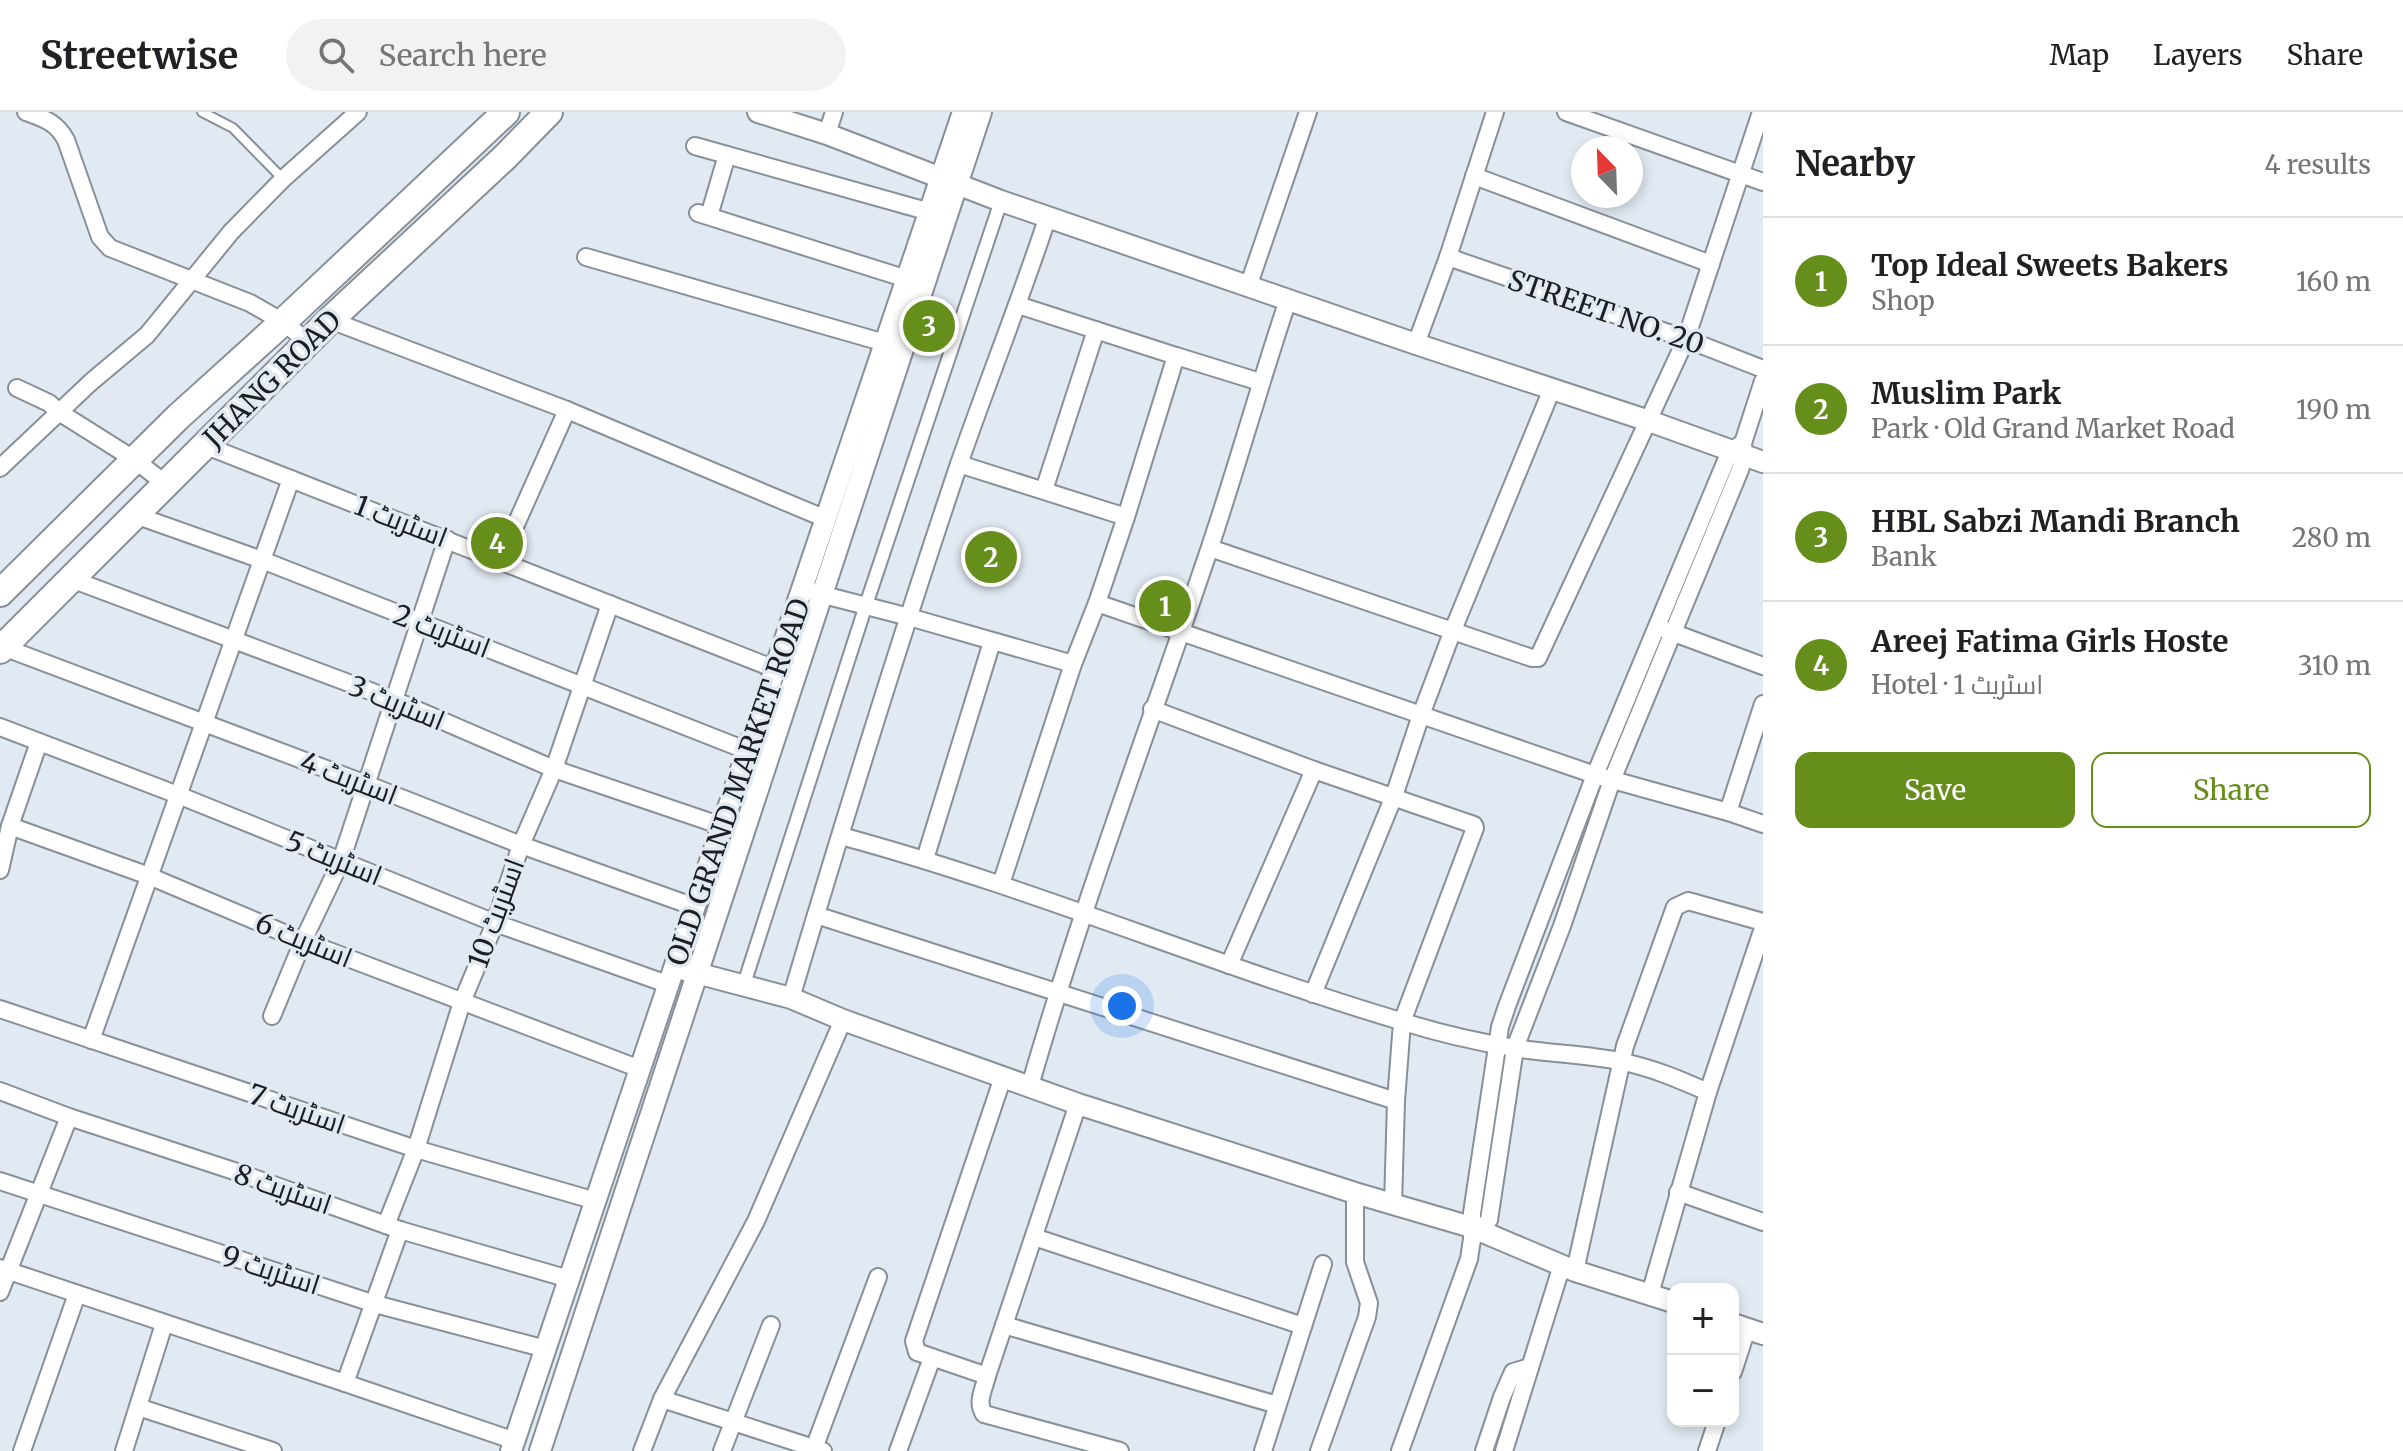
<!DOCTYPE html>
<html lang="en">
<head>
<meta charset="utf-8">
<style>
  :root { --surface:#fff; --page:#f2f2f2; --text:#202124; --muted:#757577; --line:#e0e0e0; --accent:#668e1b }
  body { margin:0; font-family:Merriweather,Cairo,serif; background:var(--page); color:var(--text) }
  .controls { position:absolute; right:24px; bottom:24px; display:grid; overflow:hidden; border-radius:16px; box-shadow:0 4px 12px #0003 }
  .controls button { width:72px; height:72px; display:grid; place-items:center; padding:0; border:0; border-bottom:2px solid var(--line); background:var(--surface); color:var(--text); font:40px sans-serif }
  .compass { position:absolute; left:1571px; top:24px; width:72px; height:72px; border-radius:50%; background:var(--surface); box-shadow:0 4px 12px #0003; rotate:337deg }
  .you { position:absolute; left:1122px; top:894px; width:28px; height:28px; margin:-20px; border:6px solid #fff; border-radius:50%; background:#1a73e8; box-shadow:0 0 0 12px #1a73e833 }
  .badge { display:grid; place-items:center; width:52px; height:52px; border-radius:50%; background:var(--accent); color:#fff; font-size:26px; font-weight:700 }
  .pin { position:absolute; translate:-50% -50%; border:4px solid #fff; box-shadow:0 2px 8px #0006 }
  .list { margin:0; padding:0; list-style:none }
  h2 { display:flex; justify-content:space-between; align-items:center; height:104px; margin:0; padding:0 32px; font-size:34px }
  h2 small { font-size:26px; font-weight:400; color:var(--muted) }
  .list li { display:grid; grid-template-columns:52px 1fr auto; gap:24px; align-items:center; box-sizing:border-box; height:128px; padding:0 32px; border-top:2px solid var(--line) }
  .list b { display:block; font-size:30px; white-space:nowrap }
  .list p { margin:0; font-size:26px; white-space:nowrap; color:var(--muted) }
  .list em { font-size:26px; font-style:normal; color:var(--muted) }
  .actions { display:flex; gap:16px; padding:24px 32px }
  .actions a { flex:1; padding:18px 0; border:2px solid var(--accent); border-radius:16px; text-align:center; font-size:28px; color:var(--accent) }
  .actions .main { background:var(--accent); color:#fff }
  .icon { flex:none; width:44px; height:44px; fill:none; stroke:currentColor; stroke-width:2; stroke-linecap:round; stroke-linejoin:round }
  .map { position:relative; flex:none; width:1763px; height:1339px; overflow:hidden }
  header { display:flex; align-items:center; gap:48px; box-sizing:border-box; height:112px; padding:0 40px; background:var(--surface); border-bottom:2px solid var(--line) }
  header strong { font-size:38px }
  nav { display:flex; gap:44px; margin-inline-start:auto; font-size:28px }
  .search { width:560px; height:72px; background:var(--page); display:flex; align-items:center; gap:20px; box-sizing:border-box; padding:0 28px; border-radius:44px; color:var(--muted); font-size:30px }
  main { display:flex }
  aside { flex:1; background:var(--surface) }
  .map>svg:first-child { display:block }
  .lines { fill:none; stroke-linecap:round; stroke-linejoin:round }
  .service-casing { stroke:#878f98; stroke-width:12 }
  .pedestrian-casing { stroke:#878f98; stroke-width:16 }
  .minor-casing { stroke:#878f98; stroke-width:20 }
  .tertiary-casing { stroke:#878f98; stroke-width:24 }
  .trunk-casing { stroke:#878f98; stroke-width:30 }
  .service { stroke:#fff; stroke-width:8 }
  .pedestrian { stroke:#fff; stroke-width:12 }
  .minor { stroke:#fff; stroke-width:16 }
  .tertiary { stroke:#fff; stroke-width:20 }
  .trunk { stroke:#fff; stroke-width:26 }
  .labels { text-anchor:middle; stroke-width:7; stroke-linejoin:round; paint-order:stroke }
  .street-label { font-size:28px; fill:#1c1f22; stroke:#e1eaf3 }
</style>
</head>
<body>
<header>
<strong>Streetwise</strong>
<div class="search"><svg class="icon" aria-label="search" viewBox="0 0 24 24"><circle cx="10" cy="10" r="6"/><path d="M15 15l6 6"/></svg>Search here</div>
<nav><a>Map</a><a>Layers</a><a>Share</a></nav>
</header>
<main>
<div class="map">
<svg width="1763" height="1339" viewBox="0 0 1763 1339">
  <rect width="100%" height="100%" fill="#e1eaf3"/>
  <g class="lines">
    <defs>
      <path id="service" d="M202 0 233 16 283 67"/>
      <path id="pedestrian" d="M744 872 866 493 1001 89"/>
      <g id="minor">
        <path d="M26 0C45 7 56 10 66 28L100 125 110 136 250 191 283 210 308 230"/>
        <path d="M1566 0 1763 70"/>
        <path d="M827 22 834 0"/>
        <path d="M695 34 930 100"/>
        <path d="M1474 64 1711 152"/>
        <path d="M698 101 907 167"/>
        <path d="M709 104 727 43"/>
        <path d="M586 145 885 231"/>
        <path d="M1448 145 1686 227 1763 257"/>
        <path d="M1248 175 1308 0"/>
        <path d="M1018 193 1176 244 1126 405"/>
        <path d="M330 208 567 298 826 407"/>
        <path d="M1416 232 1448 145 1495 0"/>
        <path d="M1176 244 1260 270"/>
        <path d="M17 276 49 291 59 300 135 348 167 373"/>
        <path d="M204 333 775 557"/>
        <path d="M959 352 1126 405 1097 491 1073 552 1001 772"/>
        <path d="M0 356 91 270 147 223 231 120 283 67 358 0"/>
        <path d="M1044 378 1096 218"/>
        <path d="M135 403 262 448 748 639"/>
        <path d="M1210 436 1532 546H1538L1686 227 1761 0"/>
        <path d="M500 448 567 298"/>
        <path d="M71 467 394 588 554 657 722 714"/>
        <path d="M812 480 909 505 1073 552"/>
        <path d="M1097 491 1595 663 1728 700 1763 712"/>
        <path d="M1666 518 1763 554"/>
        <path d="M3 535 366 672 521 733 695 795"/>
        <path d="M1152 597 1314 658 1474 713 1475 716 1402 910 1396 989 1393 1093"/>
        <path d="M0 615 178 683 495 811 670 873"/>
        <path d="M1728 700 1763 592"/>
        <path d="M10 714 149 764 303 829 640 957"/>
        <path d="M841 724C1030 775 1210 852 1397 908 1435 920 1476 930 1515 936 1550 942 1588 942 1623 950 1653 956 1680 968 1708 980"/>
        <path d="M925 747 992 530"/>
        <path d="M0 758 10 714 39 630"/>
        <path d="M816 803 1396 989"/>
        <path d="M1229 853 1314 658"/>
        <path d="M1313 882 1394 684 1421 603 1453 518 1552 277"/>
        <path d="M791 886C844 708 899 530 958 355 987 271 1020 189 1048 104"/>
        <path d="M0 897 416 1037 596 1089"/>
        <path d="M272 904 303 829 341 749 447 427"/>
        <path d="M91 928 291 367"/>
        <path d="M1030 974C1082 793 1149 616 1209 438 1237 355 1260 271 1288 188"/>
        <path d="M0 979 69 1005 237 1060 400 1118 569 1167"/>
        <path d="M1078 992 987 1264C984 1277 976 1290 984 1302L1120 1339"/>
        <path d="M0 1069 375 1192 546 1237"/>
        <path d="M1678 1080 1763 1110"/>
        <path d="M386 1113 416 1037 462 890 495 811 521 733 554 657 610 492"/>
        <path d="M1034 1125 1303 1214"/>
        <path d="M1473 1126 1489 1108 1515 936 1562 814 1612 668 1740 358 1744 344 1743 331 1763 269"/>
        <path d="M0 1156 345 1271 400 1118"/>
        <path d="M1575 1159 1625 934 1675 795 1688 789 1763 810"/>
        <path d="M0 1180 69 1005"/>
        <path d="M1650 1182 1708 980 1763 816"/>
        <path d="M1004 1213 1277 1293"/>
        <path d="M1733 1260 1747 1217"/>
        <path d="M987 1264 917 1240 914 1229 1003 965"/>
        <path d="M345 1271 515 1329"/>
        <path d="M138 1295 273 1339"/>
        <path d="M22 1339 77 1182"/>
        <path d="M124 1339 164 1212"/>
        <path d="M642 1339 662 1287"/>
        <path d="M722 1339 771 1213"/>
        <path d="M813 1339 878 1165"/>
        <path d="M823 1339 662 1287 756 1109 843 908"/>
        <path d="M898 1339 932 1246"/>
        <path d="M1263 1339 1323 1152"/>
        <path d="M1319 1339 1367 1205 1369 1191 1355 1150V1081"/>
        <path d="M1400 1339 1469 1147 1472 1127V1101L1500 915 1507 894 1595 663 1730 339 1743 331"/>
        <path d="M1484 1339 1502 1285 1513 1260 1530 1255"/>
        <path d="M1504 1339 1562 1153"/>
        <path d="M1707 1339 1717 1309"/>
      </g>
      <g id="tertiary">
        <path d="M758 0 827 22 1001 89 1416 232 1649 309 1763 350"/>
        <path d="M685 858 791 886 843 908 1078 992 1355 1081 1471 1115 1575 1159 1673 1190"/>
        <path d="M1733 1212 1763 1222"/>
        <path d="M511 1339 963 0"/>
        <path d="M540 1339 981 0"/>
      </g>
      <g id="trunk">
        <path d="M0 481 178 305 283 210 506 0"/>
        <path d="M0 538 330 208 505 45 549 0"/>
      </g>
    </defs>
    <use href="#service" class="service-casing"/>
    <use href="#pedestrian" class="pedestrian-casing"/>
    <use href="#minor" class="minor-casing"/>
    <use href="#tertiary" class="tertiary-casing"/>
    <use href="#trunk" class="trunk-casing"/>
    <use href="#service" class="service"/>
    <use href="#pedestrian" class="pedestrian"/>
    <use href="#minor" class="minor"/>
    <use href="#tertiary" class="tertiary"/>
    <use href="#trunk" class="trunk"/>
  </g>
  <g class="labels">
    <g class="street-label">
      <text transform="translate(1606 200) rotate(19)" y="10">STREET NO. 20</text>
      <text transform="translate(272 267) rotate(-45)" y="10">JHANG ROAD</text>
      <text transform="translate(401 409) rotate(21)" y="10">اسٹریٹ 1</text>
      <text transform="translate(442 519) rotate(21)" y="10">اسٹریٹ 2</text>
      <text transform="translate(397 591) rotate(22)" y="10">اسٹریٹ 3</text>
      <text transform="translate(349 666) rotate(21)" y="10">اسٹریٹ 4</text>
      <text transform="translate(738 670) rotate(-71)" y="10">OLD GRAND MARKET ROAD</text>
      <text transform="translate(334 746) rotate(22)" y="10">اسٹریٹ 5</text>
      <text transform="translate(496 801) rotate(-70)" y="10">اسٹریٹ 10</text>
      <text transform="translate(304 828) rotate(22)" y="10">اسٹریٹ 6</text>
      <text transform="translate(297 997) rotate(19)" y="10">اسٹریٹ 7</text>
      <text transform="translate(283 1077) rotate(19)" y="10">اسٹریٹ 8</text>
      <text transform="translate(271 1158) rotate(18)" y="10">اسٹریٹ 9</text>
    </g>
  </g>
</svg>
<div class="controls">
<button>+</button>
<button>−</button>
</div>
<svg class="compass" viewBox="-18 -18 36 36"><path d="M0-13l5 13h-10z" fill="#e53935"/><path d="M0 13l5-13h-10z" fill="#757577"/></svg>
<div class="you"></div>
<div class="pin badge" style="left:1165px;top:494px">1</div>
<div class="pin badge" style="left:991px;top:445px">2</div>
<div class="pin badge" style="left:929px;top:214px">3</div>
<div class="pin badge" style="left:497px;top:431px">4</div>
</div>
<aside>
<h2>Nearby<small>4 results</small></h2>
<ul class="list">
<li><span class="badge">1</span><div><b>Top Ideal Sweets Bakers</b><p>Shop</p></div><em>160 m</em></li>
<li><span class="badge">2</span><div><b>Muslim Park</b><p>Park · Old Grand Market Road</p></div><em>190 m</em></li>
<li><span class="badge">3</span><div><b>HBL Sabzi Mandi Branch</b><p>Bank</p></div><em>280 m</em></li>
<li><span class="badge">4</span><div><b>Areej Fatima Girls Hoste</b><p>Hotel · اسٹریٹ 1</p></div><em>310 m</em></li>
</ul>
<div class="actions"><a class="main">Save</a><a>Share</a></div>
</aside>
</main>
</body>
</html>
